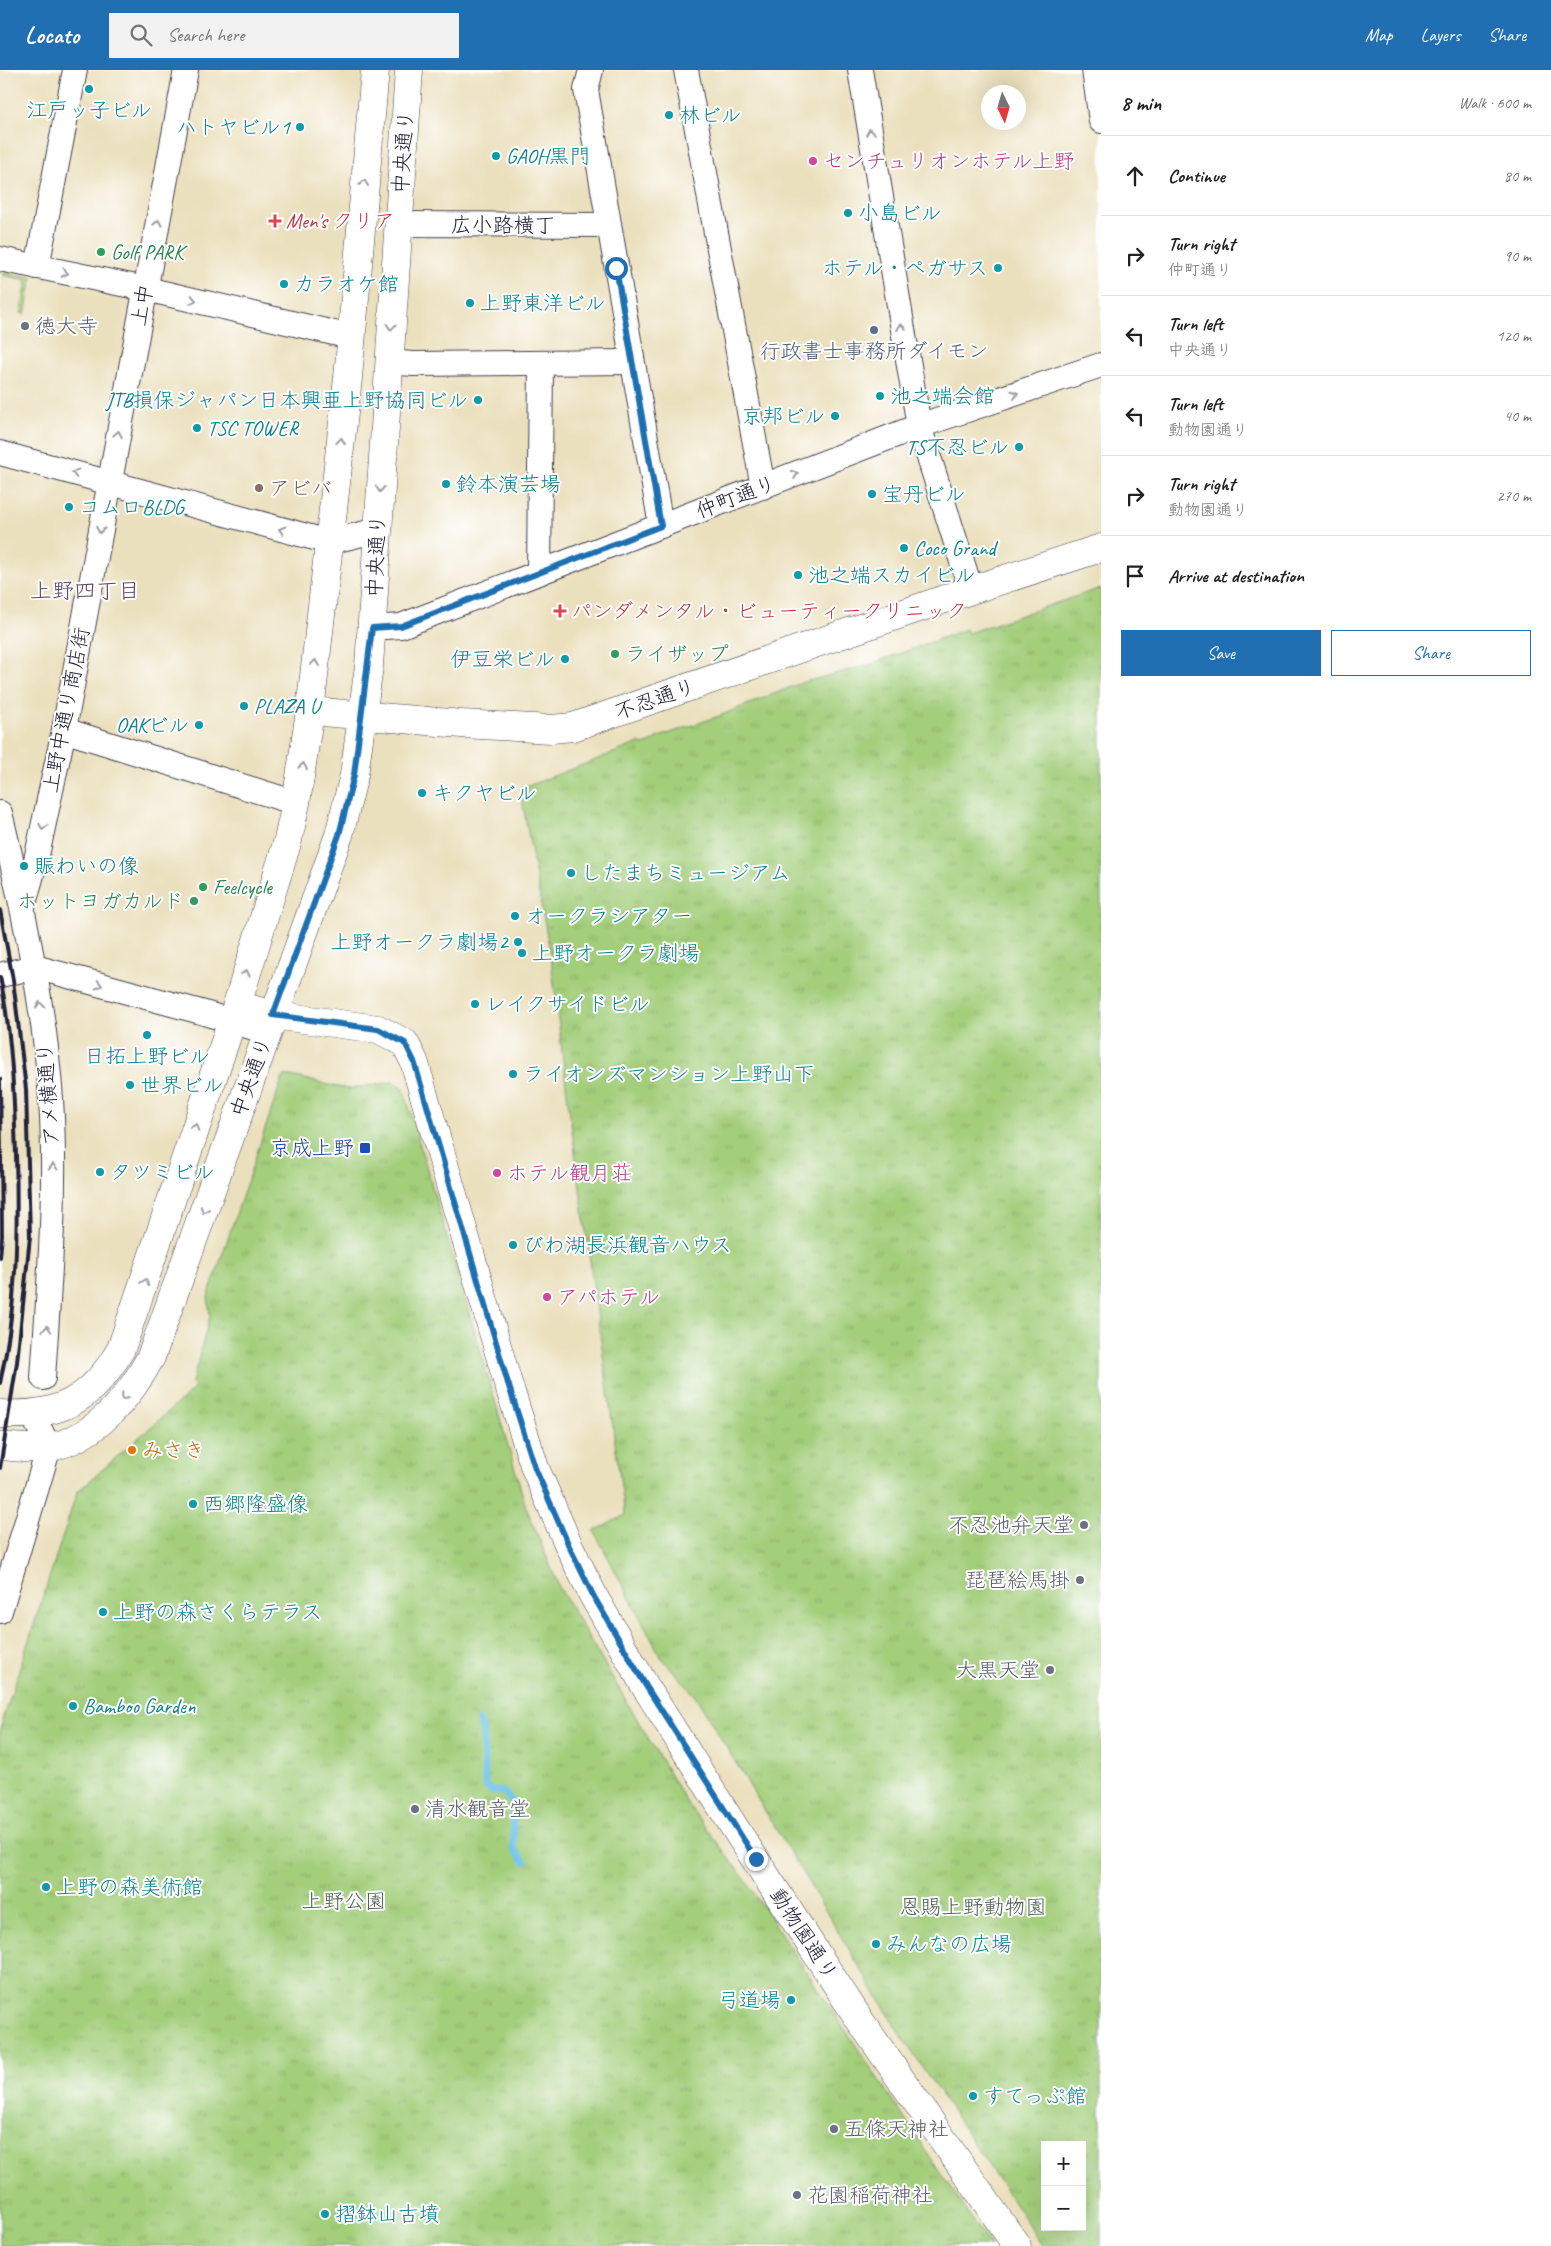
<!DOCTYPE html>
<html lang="en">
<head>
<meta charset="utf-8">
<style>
  :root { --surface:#fff; --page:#f2f2f2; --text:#202124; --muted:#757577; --line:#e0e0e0; --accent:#1f6fb2 }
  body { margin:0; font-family:Caveat,"Klee One",sans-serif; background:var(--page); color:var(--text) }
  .controls { position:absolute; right:15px; bottom:15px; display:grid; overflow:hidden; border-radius:0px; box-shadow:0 5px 20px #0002 }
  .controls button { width:45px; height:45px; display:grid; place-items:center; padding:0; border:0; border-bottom:1px solid var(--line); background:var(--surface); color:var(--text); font:25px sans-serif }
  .compass { position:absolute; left:981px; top:15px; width:45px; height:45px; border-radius:50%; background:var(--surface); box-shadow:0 5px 20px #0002; rotate:175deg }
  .stop { position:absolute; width:15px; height:15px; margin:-11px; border:4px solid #1f6fb2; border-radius:50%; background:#fff }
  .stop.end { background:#1f6fb2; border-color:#fff; box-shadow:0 1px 5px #0008 }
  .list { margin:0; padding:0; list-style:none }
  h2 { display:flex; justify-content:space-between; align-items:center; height:65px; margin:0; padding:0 20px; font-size:21px }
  h2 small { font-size:16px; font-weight:400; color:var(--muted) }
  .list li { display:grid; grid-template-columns:32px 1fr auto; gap:15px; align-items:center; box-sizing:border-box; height:80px; padding:0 20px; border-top:1px solid var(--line) }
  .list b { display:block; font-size:19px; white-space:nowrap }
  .list p { margin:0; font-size:16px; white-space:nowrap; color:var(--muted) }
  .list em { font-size:16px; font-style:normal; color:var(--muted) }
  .actions { display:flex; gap:10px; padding:15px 20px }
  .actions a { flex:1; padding:11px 0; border:1px solid var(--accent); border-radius:0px; text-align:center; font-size:18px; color:var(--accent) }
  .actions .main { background:var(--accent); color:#fff }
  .icon { flex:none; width:28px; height:28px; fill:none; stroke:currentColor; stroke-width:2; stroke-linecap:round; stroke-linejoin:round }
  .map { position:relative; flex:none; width:1101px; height:2176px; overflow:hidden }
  header { display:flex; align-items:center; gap:30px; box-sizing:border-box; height:70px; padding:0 25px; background:var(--accent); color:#fff }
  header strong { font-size:24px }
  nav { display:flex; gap:28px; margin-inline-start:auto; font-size:18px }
  .search { width:350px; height:45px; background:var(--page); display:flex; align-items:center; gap:12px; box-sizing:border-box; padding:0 18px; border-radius:0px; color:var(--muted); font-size:19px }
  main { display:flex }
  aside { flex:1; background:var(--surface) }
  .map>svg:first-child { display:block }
  .green { fill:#a3ce7a; stroke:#62785a }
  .park { fill:url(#park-tufts); stroke:#62785a; fill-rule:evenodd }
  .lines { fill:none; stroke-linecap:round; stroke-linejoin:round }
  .stream { stroke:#6ec3eb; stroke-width:7 }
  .street-casing { stroke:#403e4e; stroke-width:26 }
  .secondary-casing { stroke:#403e4e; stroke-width:29 }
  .street { stroke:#fff; stroke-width:24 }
  .secondary { stroke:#fff; stroke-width:28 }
  .rail { stroke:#22223b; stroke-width:4 }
  .oneway { stroke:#9c9ca7 }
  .route { stroke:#1f6fb2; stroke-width:6 }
  .culture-dot { fill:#0f9aa8; stroke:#fff; stroke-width:2 }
  .hotel-dot { fill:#d1479c; stroke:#fff; stroke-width:2 }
  .health-dot { fill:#e0444e; stroke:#fff; stroke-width:2 }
  .leisure-dot { fill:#2e9e5b; stroke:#fff; stroke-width:2 }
  .worship-dot { fill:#6b7280; stroke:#fff; stroke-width:2 }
  .service-dot { fill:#5c6f8a; stroke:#fff; stroke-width:2 }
  .education-dot { fill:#8d6e63; stroke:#fff; stroke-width:2 }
  .transit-dot { fill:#1a4fb4; stroke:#fff; stroke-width:2 }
  .food-dot { fill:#e8710a; stroke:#fff; stroke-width:2 }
  .labels { text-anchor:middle; stroke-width:4; stroke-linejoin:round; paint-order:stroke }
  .culture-label { font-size:21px; fill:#0d838f; stroke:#fff; text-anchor:start }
  .street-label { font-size:21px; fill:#22223b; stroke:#fff }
  .hotel-label { font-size:21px; fill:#b23c85; stroke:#fff; text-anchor:start }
  .health-label { font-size:21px; fill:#be3a42; stroke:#fff; text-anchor:start }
  .leisure-label { font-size:21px; fill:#27864d; stroke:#fff; text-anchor:start }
  .worship-label { font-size:21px; fill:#5b616d; stroke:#fff; text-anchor:start }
  .service-label { font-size:21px; fill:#4e5e75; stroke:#fff }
  .education-label { font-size:21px; fill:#785e54; stroke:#fff; text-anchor:start }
  .transit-label { font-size:21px; fill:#164399; stroke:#fff; text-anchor:end }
  .food-label { font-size:21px; fill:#c56008; stroke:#fff; text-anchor:start }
  .park-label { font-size:21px; fill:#4f5e51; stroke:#fff }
  .neighbourhood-label { font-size:22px; fill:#624763; stroke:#fff }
</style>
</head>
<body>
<header>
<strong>Locato</strong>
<div class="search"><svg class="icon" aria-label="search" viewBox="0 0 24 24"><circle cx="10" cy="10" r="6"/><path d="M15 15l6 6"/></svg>Search here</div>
<nav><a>Map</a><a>Layers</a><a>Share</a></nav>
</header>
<main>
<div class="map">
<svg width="1101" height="2176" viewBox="0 0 1101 2176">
  <defs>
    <pattern id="park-tufts" width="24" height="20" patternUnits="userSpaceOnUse" patternTransform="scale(1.25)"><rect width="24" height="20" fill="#a3ce7a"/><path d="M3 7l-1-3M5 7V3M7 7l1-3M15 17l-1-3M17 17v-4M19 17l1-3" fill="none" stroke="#8cb16a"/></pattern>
  </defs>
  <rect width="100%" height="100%" fill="#fff"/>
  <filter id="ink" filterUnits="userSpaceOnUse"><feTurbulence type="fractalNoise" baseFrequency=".02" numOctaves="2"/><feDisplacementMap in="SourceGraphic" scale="10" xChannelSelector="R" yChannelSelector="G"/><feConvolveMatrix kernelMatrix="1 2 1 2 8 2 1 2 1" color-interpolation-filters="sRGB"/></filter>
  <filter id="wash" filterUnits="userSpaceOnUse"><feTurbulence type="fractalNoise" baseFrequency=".0096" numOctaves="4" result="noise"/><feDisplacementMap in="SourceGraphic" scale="20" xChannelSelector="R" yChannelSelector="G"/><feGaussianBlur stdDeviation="1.12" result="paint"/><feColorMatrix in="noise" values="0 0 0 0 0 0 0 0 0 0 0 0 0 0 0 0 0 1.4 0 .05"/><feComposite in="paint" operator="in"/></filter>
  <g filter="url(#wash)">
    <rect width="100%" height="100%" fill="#ebe0bd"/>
    <path class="green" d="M3 202 32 207 25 244 21 243 27 210 2 205Z"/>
    <g class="park">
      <path d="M1101 518V2176H1043L904 1970 694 1624 661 1587 594 1461 625 1445 567 1024 551 888 520 719 639 673 643 675 654 671 656 668 719 646 801 613 871 594 966 559 968 563ZM1045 2075H1082V2157H1045Z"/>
      <path d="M283 1006H291L347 1019 393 1012 403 1017 526 1437 559 1517 686 1732 742 1805 977 2157 991 2176H0V1659L77 1422 195 1318 192 1313 210 1246 208 1227Z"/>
    </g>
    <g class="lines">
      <path class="stream" d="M479 1650 483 1662 485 1715 491 1721 504 1722 512 1732 514 1779 525 1792"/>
    </g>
  </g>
  <g filter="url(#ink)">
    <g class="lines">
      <defs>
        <g id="street">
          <path d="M591 0 586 20 661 456"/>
          <path d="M686 0 763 417"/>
          <path d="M860 0 919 356 971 520"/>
          <path d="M1094 0 1101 51"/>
          <path d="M398 154 609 155"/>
          <path d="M0 189 146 219 351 267"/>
          <path d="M37 197 75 0"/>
          <path d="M389 292 413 294 632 292"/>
          <path d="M0 383 329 472 378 460"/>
          <path d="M539 503 541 294"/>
          <path d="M372 558 401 556 919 356 1101 295"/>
          <path d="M64 660 296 733"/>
          <path d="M0 743C23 837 44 932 51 1029 57 1122 49 1215 43 1308"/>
          <path d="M23 837 36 790 64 660 186 0"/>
          <path d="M0 905 35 897 201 942 267 962"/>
          <path d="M0 1541 49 1377 32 1344"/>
        </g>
        <g id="secondary">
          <path d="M310 641 462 654 551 659 573 657 971 520 1101 478"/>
          <path d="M237 935 273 945 378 959 405 973 414 991 507 1310 535 1398 569 1476 594 1527 645 1616 738 1763 861 1952 1017 2176"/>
          <path d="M0 1344C59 1347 91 1331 121 1279L232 951 288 770 296 733 310 641 348 308 375 0"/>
          <path d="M0 1376C16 1377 35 1380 50 1377 95 1369 131 1325 151 1287L339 765 354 705 369 596 409 0"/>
        </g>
      </defs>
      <use href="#street" class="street-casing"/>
      <use href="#secondary" class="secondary-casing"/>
      <use href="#street" class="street"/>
      <use href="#secondary" class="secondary"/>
      <g class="rail">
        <path d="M0 840 13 910 26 1019 30 1167 17 1292 0 1398"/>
        <path d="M0 907C12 965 14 1026 16 1085 18 1161 17 1238 0 1313"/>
        <path d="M0 1009 2 1166 0 1187"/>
      </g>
    </g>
    <defs><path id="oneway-chevron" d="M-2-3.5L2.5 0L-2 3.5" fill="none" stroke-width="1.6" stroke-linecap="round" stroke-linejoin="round" transform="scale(1.25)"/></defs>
    <g class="oneway">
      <use href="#oneway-chevron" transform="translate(870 62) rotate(-99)"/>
      <use href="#oneway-chevron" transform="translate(364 113) rotate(-84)"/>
      <use href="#oneway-chevron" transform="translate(158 153) rotate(-80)"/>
      <use href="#oneway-chevron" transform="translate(65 203) rotate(12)"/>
      <use href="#oneway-chevron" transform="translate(193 230) rotate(13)"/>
      <use href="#oneway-chevron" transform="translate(391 257) rotate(94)"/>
      <use href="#oneway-chevron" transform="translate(901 257) rotate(-99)"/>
      <use href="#oneway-chevron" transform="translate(1015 324) rotate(-19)"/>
      <use href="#oneway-chevron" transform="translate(118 364) rotate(-79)"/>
      <use href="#oneway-chevron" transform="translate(341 371) rotate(-84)"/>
      <use href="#oneway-chevron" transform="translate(75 403) rotate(-165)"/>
      <use href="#oneway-chevron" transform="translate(795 404) rotate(-21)"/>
      <use href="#oneway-chevron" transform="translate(380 419) rotate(93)"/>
      <use href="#oneway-chevron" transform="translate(100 460) rotate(100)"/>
      <use href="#oneway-chevron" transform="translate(282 460) rotate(-164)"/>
      <use href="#oneway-chevron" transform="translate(315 593) rotate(-84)"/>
      <use href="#oneway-chevron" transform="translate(303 696) rotate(-81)"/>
      <use href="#oneway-chevron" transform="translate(43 757) rotate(102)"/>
      <use href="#oneway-chevron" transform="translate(246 903) rotate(-74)"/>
      <use href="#oneway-chevron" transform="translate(99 915) rotate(15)"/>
      <use href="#oneway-chevron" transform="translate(40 935) rotate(-97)"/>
      <use href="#oneway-chevron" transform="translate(195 1057) rotate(-71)"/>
      <use href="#oneway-chevron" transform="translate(53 1097) rotate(-91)"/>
      <use href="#oneway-chevron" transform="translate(204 1140) rotate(110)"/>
      <use href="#oneway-chevron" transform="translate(145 1212) rotate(-72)"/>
      <use href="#oneway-chevron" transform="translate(47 1259) rotate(-86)"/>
      <use href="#oneway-chevron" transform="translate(124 1327) rotate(132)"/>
    </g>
  </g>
  <g class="lines" filter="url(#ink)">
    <path class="route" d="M616 198 661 456 401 556 372 558 354 705 339 765 273 945 378 959 405 973 414 991 507 1310 535 1398 569 1476 594 1527 646 1616 756 1789"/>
  </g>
  <g class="culture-dot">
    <circle cx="89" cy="19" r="5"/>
    <circle cx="669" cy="45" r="5"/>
    <circle cx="300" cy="57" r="5"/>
    <circle cx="496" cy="86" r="5"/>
    <circle cx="848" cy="143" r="5"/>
    <circle cx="998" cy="198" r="5"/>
    <circle cx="284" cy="214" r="5"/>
    <circle cx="470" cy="233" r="5"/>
    <circle cx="880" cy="326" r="5"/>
    <circle cx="478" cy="330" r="5"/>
    <circle cx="835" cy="346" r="5"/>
    <circle cx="197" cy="358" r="5"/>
    <circle cx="1019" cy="377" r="5"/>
    <circle cx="446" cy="414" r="5"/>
    <circle cx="872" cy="424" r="5"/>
    <circle cx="69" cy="437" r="5"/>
    <circle cx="904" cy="478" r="5"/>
    <circle cx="798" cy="505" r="5"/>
    <circle cx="565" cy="589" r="5"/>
    <circle cx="244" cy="636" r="5"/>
    <circle cx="199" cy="655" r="5"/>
    <circle cx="422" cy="723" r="5"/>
    <circle cx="24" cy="796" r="5"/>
    <circle cx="571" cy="803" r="5"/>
    <circle cx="515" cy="846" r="5"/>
    <circle cx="518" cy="872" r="5"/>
    <circle cx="522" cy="883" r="5"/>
    <circle cx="475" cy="934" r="5"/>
    <circle cx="147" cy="965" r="5"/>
    <circle cx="513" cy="1004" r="5"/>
    <circle cx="130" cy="1015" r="5"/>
    <circle cx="100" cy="1102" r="5"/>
    <circle cx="513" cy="1175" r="5"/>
    <circle cx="193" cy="1434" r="5"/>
    <circle cx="103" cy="1542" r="5"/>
    <circle cx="73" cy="1636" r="5"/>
    <circle cx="46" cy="1817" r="5"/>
    <circle cx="876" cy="1874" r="5"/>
    <circle cx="791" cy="1930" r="5"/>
    <circle cx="973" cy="2026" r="5"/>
    <circle cx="325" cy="2144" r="5"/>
  </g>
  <g class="hotel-dot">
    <circle cx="813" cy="91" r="5"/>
    <circle cx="497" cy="1103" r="5"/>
    <circle cx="547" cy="1227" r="5"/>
  </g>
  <g class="health-dot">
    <path d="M272.5 143.5h5v5h5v5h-5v5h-5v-5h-5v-5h5z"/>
    <path d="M557.5 533.5h5v5h5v5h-5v5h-5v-5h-5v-5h5z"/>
  </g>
  <g class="leisure-dot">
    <circle cx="101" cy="182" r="5"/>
    <circle cx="615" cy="584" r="5"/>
    <circle cx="203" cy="817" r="5"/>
    <circle cx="194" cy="831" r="5"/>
  </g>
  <g class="worship-dot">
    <circle cx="25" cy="256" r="5"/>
    <circle cx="1084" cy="1455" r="5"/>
    <circle cx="1080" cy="1510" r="5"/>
    <circle cx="1050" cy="1600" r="5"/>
    <circle cx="415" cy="1739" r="5"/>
    <circle cx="834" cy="2059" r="5"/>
    <circle cx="797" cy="2125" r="5"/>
  </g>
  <circle class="service-dot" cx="874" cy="260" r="5"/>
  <circle class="education-dot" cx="259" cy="418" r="5"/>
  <rect class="transit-dot" x="359" y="1072" width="12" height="12" rx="2.5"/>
  <circle class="food-dot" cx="132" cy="1380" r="5"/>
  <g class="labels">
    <g class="culture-label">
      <text x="89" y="47" text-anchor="middle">江戸ッ子ビル</text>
      <text x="679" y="52">林ビル</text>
      <text x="290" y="64" text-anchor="end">ハトヤビル1</text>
      <text x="506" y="93">GAOH黒門</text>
      <text x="858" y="150">小島ビル</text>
      <text x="988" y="205" text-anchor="end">ホテル・ペガサス</text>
      <text x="294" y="221">カラオケ館</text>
      <text x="480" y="240">上野東洋ビル</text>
      <text x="890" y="333">池之端会館</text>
      <text x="468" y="337" text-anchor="end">JTB損保ジャパン日本興亜上野協同ビル</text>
      <text x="825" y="353" text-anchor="end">京邦ビル</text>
      <text x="207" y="365">TSC TOWER</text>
      <text x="1009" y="384" text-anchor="end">TS不忍ビル</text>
      <text x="456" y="421">鈴本演芸場</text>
      <text x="882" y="431">宝丹ビル</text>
      <text x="79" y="444">コムロBLDG</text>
      <text x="914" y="485">Coco Grand</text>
      <text x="808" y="512">池之端スカイビル</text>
      <text x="555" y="596" text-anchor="end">伊豆栄ビル</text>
      <text x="254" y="643">PLAZA U</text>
      <text x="189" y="662" text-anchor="end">OAKビル</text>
      <text x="432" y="730">キクヤビル</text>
      <text x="34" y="803">賑わいの像</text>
      <text x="581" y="810">したまちミュージアム</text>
      <text x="525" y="853">オークラシアター</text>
      <text x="508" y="879" text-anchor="end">上野オークラ劇場2</text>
      <text x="532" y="890">上野オークラ劇場</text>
      <text x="485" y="941">レイクサイドビル</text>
      <text x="147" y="993" text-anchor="middle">日拓上野ビル</text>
      <text x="523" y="1011">ライオンズマンション上野山下</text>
      <text x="140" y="1022">世界ビル</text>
      <text x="110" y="1109">タツミビル</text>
      <text x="523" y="1182">びわ湖長浜観音ハウス</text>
      <text x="203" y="1441">西郷隆盛像</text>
      <text x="113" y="1549">上野の森さくらテラス</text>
      <text x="83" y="1643">Bamboo Garden</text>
      <text x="56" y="1824">上野の森美術館</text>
      <text x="886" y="1881">みんなの広場</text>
      <text x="781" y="1937" text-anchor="end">弓道場</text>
      <text x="983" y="2033">すてっぷ館</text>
      <text x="335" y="2151">摺鉢山古墳</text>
    </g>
    <g class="street-label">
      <text transform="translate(403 82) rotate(-86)" y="7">中央通り</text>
      <text x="503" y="162">広小路横丁</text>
      <text transform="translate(142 235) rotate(-79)" y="7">上中</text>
      <text transform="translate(736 427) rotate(-21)" y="7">仲町通り</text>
      <text transform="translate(376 486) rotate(-87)" y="7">中央通り</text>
      <text transform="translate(655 629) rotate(-19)" y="7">不忍通り</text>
      <text transform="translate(66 640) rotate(-79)" y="7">上野中通り商店街</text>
      <text transform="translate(251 1007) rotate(-70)" y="7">中央通り</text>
      <text transform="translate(48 1024) rotate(-94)" y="7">アメ横通り</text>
      <text transform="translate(804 1864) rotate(57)" y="7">動物園通り</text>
    </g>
    <g class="hotel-label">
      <text x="823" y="98">センチュリオンホテル上野</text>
      <text x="507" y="1110">ホテル観月荘</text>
      <text x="557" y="1234">アパホテル</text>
    </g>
    <g class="health-label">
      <text x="286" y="158">Men's クリア</text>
      <text x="571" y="548">パンダメンタル・ビューティークリニック</text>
    </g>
    <g class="leisure-label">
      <text x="111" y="189">Golf PARK</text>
      <text x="625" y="591">ライザップ</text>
      <text x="213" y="824">Feelcycle</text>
      <text x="184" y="838" text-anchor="end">ホットヨガカルド</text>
    </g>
    <g class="worship-label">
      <text x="35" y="263">徳大寺</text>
      <text x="1074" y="1462" text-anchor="end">不忍池弁天堂</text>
      <text x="1070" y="1517" text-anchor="end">琵琶絵馬掛</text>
      <text x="1040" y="1607" text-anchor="end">大黒天堂</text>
      <text x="425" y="1746">清水観音堂</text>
      <text x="844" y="2066">五條天神社</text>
      <text x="807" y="2132">花園稲荷神社</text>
    </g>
    <g class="service-label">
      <text x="874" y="288">行政書士事務所ダイモン</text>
    </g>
    <g class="education-label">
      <text x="269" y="425">アビバ</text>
    </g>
    <g class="transit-label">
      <text x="354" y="1085">京成上野</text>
    </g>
    <g class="food-label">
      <text x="142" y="1387">みさき</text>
    </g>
    <g class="park-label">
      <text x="344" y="1838">上野公園</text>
      <text x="973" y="1844">恩賜上野動物園</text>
    </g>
    <g class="neighbourhood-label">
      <text x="85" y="528">上野四丁目</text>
    </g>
  </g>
</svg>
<div class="controls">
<button>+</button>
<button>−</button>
</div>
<svg class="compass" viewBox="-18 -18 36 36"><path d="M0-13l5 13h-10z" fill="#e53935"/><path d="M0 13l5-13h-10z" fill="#757577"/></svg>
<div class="stop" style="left:616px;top:198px"></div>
<div class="stop end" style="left:756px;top:1789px"></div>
</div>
<aside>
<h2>8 min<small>Walk · 600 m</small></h2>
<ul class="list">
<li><svg class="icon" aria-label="ahead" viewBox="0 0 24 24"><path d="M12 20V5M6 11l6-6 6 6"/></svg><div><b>Continue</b></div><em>80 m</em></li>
<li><svg class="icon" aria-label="right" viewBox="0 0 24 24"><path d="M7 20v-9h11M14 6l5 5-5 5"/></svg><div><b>Turn right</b><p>仲町通り</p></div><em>90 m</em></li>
<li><svg class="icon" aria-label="left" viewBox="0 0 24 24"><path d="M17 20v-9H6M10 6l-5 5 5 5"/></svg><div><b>Turn left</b><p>中央通り</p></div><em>120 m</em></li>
<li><svg class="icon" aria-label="left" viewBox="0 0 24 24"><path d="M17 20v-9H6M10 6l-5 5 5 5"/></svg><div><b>Turn left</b><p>動物園通り</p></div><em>40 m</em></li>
<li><svg class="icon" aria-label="right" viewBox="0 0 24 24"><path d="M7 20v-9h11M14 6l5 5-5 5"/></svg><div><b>Turn right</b><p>動物園通り</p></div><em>270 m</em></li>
<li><svg class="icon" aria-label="arrive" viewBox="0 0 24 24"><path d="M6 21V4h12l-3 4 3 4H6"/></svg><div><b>Arrive at destination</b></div></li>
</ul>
<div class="actions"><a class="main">Save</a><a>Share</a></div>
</aside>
</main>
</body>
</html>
